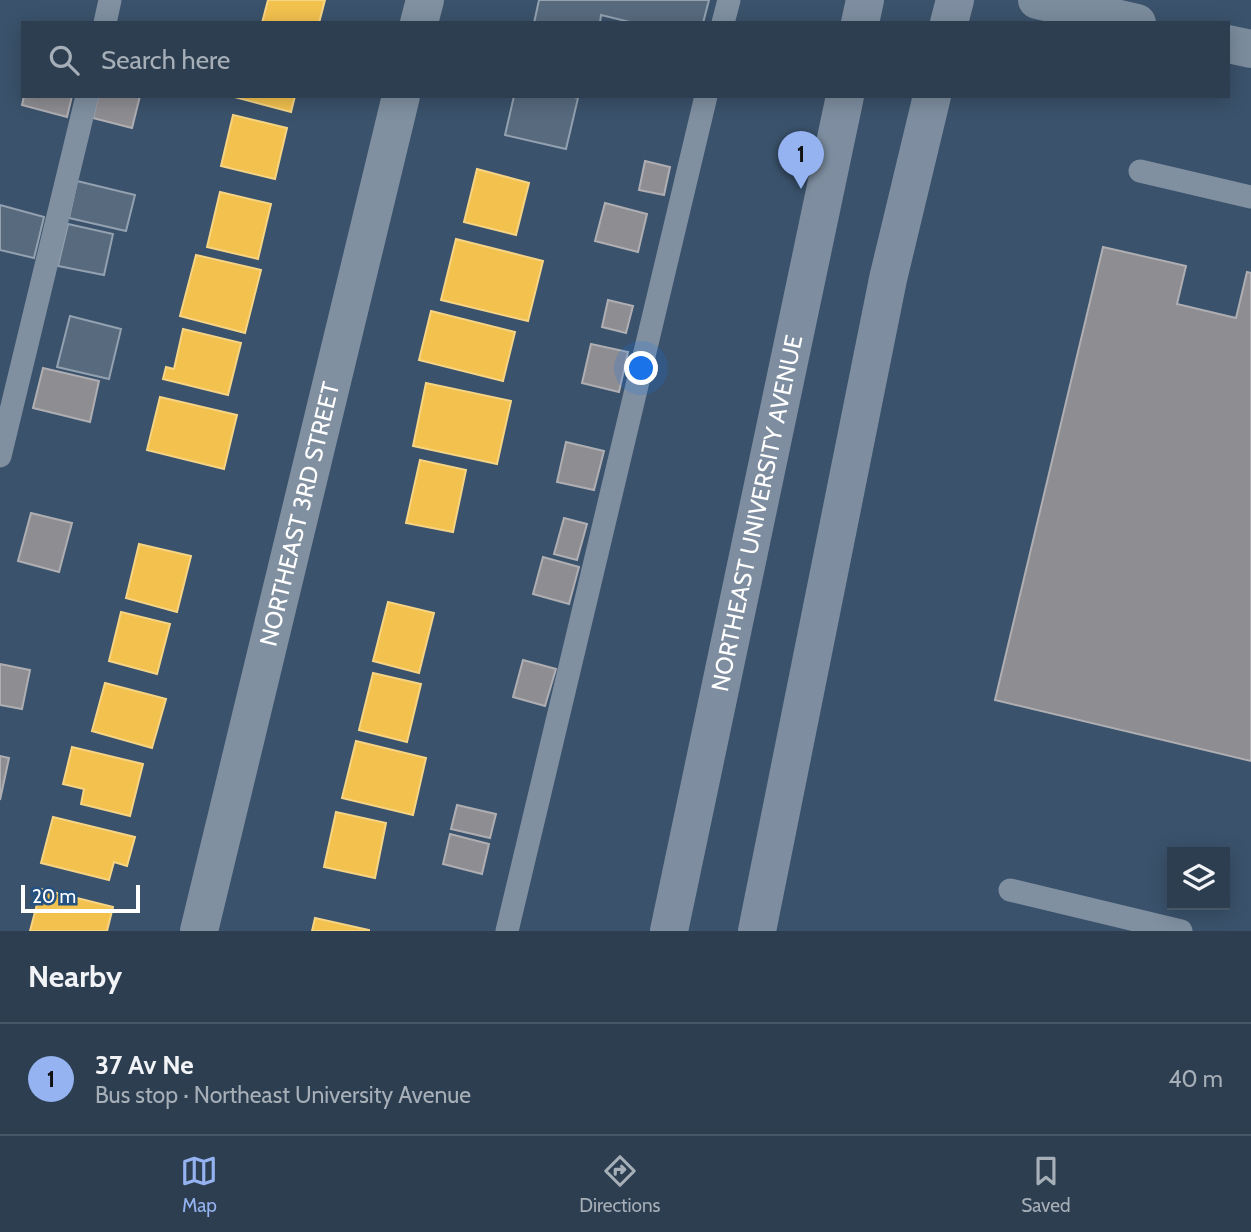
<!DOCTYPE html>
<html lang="en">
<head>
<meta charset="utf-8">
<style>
  :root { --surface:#2c3e50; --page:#344557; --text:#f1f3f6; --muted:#a6aeb7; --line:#485767; --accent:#95b2f1 }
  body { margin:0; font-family:Cabin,sans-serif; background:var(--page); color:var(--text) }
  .controls { position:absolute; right:21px; bottom:21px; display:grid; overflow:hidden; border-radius:0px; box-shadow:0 4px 18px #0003 }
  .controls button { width:63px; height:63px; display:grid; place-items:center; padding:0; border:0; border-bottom:2px solid var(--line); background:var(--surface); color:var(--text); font:35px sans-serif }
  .scale { position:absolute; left:21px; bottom:18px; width:119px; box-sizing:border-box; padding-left:7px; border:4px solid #fff; border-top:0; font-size:19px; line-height:24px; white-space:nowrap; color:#fff; -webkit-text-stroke:5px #255180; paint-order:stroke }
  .you { position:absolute; left:642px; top:369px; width:24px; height:24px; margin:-18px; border:5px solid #fff; border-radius:50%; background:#1a73e8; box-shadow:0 0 0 10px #1a73e833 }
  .badge { display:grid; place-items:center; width:46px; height:46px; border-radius:50%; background:var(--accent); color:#111; font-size:23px; font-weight:700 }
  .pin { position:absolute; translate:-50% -58px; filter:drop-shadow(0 2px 4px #0008) }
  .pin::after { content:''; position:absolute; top:37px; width:24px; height:21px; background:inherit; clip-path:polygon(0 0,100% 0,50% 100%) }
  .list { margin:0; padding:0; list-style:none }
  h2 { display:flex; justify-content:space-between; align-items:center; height:91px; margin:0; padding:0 28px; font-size:30px }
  h2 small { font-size:23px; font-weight:400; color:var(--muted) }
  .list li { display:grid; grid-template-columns:46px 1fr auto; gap:21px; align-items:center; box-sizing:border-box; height:112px; padding:0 28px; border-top:2px solid var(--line) }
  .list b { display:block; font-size:26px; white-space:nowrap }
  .list p { margin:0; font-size:23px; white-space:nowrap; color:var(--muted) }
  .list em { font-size:23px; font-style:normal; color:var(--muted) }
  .icon { flex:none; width:38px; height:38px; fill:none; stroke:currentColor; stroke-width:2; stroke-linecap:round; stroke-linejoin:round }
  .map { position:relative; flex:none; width:1251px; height:931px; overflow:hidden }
  .search { position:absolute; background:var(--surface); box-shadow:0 4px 18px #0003; left:21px; right:21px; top:21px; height:77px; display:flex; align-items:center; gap:18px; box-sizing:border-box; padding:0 24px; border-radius:0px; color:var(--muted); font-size:26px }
  .sheet { height:203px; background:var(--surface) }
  nav { display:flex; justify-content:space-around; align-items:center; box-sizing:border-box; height:98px; border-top:2px solid var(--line); background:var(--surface); font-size:19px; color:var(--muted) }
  nav a { display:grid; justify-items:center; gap:4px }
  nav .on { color:var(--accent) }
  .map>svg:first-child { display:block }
  .homes { fill:#f2c14e; stroke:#f6d483; stroke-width:2 }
  .industry { fill:#8d8d92; stroke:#afafb3; stroke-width:2 }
  .building { fill:#576a7e; stroke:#93a1b0; stroke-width:2 }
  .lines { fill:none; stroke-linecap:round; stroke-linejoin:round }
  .lane { stroke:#8090a1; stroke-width:23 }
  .street { stroke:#8090a1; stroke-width:38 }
  .secondary { stroke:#7b8c9d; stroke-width:38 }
  .primary { stroke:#7e8ea0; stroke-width:38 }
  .labels { text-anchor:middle; stroke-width:7; stroke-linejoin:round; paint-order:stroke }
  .street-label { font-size:24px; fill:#fff; stroke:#255180 }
</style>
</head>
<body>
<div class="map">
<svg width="1251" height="931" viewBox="0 0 1251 931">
  <rect width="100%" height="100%" fill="#3a526b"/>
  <g class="homes">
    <path d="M268 0H325L319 23H262Z"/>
    <path d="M231 96H295L291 112Z"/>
    <path d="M233 115 287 128 275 179 221 166Z"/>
    <path d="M477 169 529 183 516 235 464 222Z"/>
    <path d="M220 192 271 204 258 259 207 247Z"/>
    <path d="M456 239 543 261 528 321 441 300Z"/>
    <path d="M196 255 261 270 245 333 180 316Z"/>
    <path d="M431 311 515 332 503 381 419 360Z"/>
    <path d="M183 329 241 343 228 395 163 379 166 367 174 369Z"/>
    <path d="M426 383 511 401 497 464 413 446Z"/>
    <path d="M160 397 237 415 224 469 147 450Z"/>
    <path d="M420 460 466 470 453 532 406 523Z"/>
    <path d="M139 544 191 556 177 612 126 598Z"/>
    <path d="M388 602 434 613 419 673 373 661Z"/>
    <path d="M121 612 170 624 157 674 109 661Z"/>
    <path d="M373 673 421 684 407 742 359 730Z"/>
    <path d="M105 683 166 699 152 748 92 731Z"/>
    <path d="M356 741 426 758 413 815 342 798Z"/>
    <path d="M72 747 143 764 130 816 81 804 84 789 63 784Z"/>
    <path d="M336 812 386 823 375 878 324 867Z"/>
    <path d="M53 817 135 837 127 866 114 862 109 880 41 863Z"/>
    <path d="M41 889 113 907 107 931H30Z"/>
    <path d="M315 918 369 930V931H312Z"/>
  </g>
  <g class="industry">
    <path d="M24 96H72L67 117 22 105Z"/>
    <path d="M98 96H140L132 128 93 118Z"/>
    <path d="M645 161 670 167 664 195 639 190Z"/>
    <path d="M605 203 647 214 638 252 595 241Z"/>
    <path d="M1103 247 1186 266 1177 304 1236 318 1247 272 1251 273V761L995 700Z"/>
    <path d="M608 300 633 306 626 333 602 327Z"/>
    <path d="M591 344 628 352 619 392 582 383Z"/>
    <path d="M43 368 99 381 90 422 33 408Z"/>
    <path d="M566 442 604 451 594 490 557 482Z"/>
    <path d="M31 513 72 523 59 572 18 561Z"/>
    <path d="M564 518 587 524 577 560 554 554Z"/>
    <path d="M543 557 579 567 569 604 533 594Z"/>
    <path d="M523 660 556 669 545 706 513 697Z"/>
    <path d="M0 664 30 670 22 709 0 705Z"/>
    <path d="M0 756 9 758 0 800Z"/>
    <path d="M457 805 496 814 490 838 451 829Z"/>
    <path d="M450 834 489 844 482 874 443 864Z"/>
  </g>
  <g class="building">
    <path d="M539 0H709L703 23H634L601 15 600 23H534Z"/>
    <path d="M514 96H569L578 98 566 149 505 135Z"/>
    <path d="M77 181 135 195 126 231 69 218Z"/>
    <path d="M0 205 44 217 34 258 0 250Z"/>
    <path d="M68 224 113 234 104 275 58 266Z"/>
    <path d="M70 316 121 329 109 379 57 367Z"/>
  </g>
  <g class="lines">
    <g class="lane">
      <path d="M105 23 110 0"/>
      <path d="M723 23 729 0"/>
      <path d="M1140 171 1251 197"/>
      <path d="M0 456 87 96"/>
      <path d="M1010 890 1181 931"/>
      <path d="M507 931 706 96"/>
    </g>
    <g class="street">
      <path d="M419 23 425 0"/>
      <path id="s1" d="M199 931 401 96"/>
    </g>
    <g class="secondary">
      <path d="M1037 0 1137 23"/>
      <path d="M1228 44 1251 49"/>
    </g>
    <g class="primary">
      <path d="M860 23 865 0"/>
      <path d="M949 23 955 0"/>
      <path id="s2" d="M669 931 845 96"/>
      <path d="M757 931 888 279 932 96"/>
    </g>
  </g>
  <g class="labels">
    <g class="street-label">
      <text dy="8" stroke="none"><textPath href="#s1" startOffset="429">NORTHEAST 3RD STREET</textPath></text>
      <text dy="8" stroke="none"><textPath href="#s2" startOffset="427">NORTHEAST UNIVERSITY AVENUE</textPath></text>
    </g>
  </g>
</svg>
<div class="controls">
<button><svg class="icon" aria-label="layers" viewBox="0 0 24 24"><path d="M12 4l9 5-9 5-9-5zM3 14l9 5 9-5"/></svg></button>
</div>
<div class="scale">20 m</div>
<div class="you"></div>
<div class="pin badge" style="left:801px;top:189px">1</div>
<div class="search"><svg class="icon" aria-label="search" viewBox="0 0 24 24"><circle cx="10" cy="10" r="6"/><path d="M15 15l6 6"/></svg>Search here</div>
</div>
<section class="sheet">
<h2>Nearby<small></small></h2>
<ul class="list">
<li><span class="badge">1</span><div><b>37 Av Ne</b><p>Bus stop · Northeast University Avenue</p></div><em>40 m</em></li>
</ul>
</section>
<nav>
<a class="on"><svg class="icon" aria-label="map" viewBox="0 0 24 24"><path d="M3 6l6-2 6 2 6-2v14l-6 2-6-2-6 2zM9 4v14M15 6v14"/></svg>Map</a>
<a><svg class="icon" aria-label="directions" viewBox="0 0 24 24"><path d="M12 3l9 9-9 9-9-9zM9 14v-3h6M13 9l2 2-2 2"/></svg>Directions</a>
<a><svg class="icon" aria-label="saved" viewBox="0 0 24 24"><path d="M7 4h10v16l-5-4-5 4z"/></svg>Saved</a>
</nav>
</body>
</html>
